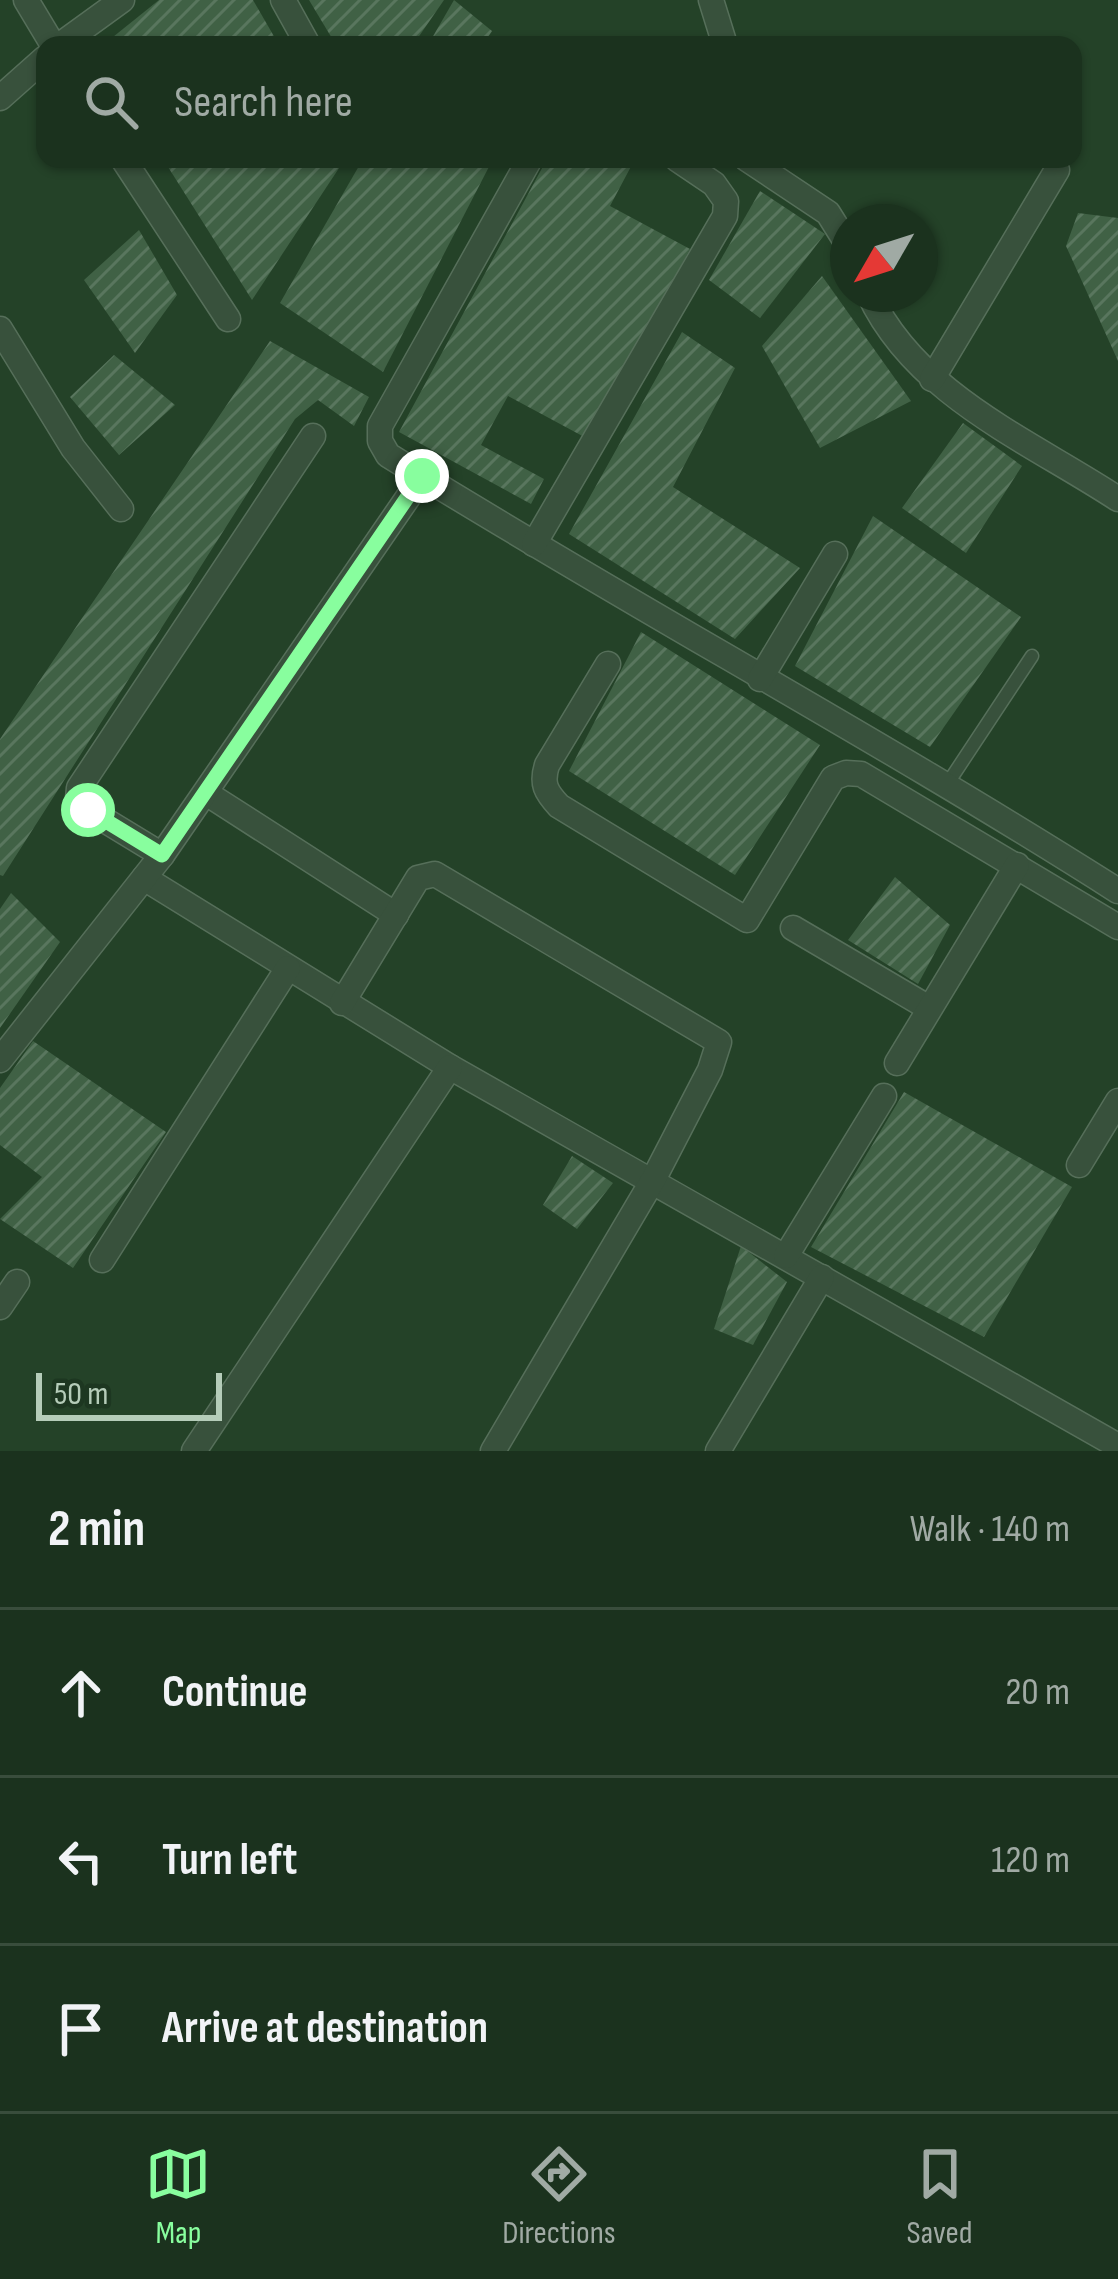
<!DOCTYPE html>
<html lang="en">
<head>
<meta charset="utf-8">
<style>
  :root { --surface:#1b321e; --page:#283e2b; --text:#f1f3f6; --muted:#a0aaa4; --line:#394d3c; --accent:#88fe9e }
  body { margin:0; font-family:"Sofia Sans Condensed",sans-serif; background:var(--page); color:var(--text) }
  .compass { position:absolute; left:830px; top:204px; width:108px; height:108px; border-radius:50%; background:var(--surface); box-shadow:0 3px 9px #0004; rotate:231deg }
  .scale { position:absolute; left:36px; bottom:30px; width:186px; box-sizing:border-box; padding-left:12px; border:6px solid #b5ccb9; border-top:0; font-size:33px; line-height:42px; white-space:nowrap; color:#b5ccb9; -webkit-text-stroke:9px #1d3721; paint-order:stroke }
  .stop { position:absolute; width:36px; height:36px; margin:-27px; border:9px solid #88fe9e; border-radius:50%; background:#fff }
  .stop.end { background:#88fe9e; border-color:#fff; box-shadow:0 3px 12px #0008 }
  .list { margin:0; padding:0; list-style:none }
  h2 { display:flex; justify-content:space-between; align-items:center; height:156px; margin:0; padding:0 48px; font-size:51px }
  h2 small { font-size:39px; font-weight:400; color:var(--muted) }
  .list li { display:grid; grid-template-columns:78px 1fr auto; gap:36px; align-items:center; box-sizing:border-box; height:168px; padding:0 48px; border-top:3px solid var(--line) }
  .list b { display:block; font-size:45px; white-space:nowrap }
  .list em { font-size:39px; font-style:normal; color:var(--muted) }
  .icon { flex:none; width:66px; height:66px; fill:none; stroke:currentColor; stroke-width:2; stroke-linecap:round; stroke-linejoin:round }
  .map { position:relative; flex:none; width:1118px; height:1451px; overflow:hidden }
  .search { position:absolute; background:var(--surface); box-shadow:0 3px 9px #0004; left:36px; right:36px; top:36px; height:132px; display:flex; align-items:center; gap:30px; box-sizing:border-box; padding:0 42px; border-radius:24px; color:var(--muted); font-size:45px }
  .sheet { height:660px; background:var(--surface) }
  nav { display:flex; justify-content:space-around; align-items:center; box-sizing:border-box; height:168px; border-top:3px solid var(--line); background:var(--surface); font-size:33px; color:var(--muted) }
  nav a { display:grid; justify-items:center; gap:6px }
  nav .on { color:var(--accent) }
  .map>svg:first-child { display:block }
  .building { fill:url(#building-hatch) }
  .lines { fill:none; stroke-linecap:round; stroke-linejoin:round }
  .service-casing { stroke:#566f5a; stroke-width:15 }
  .minor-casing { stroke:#566f5a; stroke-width:27 }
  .service { stroke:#38513c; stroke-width:12 }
  .minor { stroke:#38513c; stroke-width:24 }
  .route { stroke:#88fe9e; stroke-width:15 }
</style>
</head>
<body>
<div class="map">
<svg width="1118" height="1451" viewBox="0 0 1118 1451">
  <defs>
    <pattern id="building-hatch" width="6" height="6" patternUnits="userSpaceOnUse" patternTransform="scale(3)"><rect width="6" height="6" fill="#406145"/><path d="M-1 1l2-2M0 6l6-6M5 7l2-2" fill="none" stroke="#59765e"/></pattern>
  </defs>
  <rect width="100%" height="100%" fill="#244228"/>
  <g class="building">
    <path d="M159 0H253L279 45H103Z"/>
    <path d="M309 0H444L413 45H336Z"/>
    <path d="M454 0 492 31 483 45H428Z"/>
    <path d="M163 159H345L252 300Z"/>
    <path d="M363 159H493L383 372 280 303Z"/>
    <path d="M547 159H635L610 206 690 249 588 439 508 396 481 445 544 479 531 504 399 432Z"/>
    <path d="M760 191 825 234 760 318 709 280Z"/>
    <path d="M1078 213 1118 218V361L1066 246Z"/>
    <path d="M139 230 177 295 135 353 84 280Z"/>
    <path d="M822 276 911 401 820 448 762 346Z"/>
    <path d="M682 332 735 368 673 487 800 568 735 639 569 534Z"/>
    <path d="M270 341 369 397 354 426 318 400 295 419 3 876 0 875V739Z"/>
    <path d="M114 355 175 405 119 455 70 397Z"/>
    <path d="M963 423 1022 466 966 553 902 508Z"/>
    <path d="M873 516 1021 617 930 747 795 666Z"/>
    <path d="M641 632 820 745 735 875 569 771Z"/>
    <path d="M895 877 950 925 918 984 848 940Z"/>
    <path d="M11 893 60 942 0 1028V909Z"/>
    <path d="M33 1041 166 1132 73 1268 0 1219 42 1177 0 1145V1088Z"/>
    <path d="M904 1092 1072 1187 984 1337 811 1247Z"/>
    <path d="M572 1156 613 1183 577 1229 543 1205Z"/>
    <path d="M741 1246 787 1282 753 1345 714 1329Z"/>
  </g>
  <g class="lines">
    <defs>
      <path id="service" d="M948 783 1032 656"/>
      <g id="minor">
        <path d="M26 0 53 45"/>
        <path d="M283 0 308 45"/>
        <path d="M711 0 725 45"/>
        <path d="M60 45 122 0"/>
        <path d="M0 98 45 58"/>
        <path d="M123 159 228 319"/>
        <path d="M530 159 380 426V441L388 455C629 605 879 739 1118 891"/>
        <path d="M747 159 828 213 848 245"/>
        <path d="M869 294C916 395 1030 441 1118 499"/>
        <path d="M0 329 73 448 121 509"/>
        <path d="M932 379 1057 170"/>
        <path d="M534 544 725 216 726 201 714 184 677 159"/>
        <path d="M608 664 547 765C541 784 546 792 559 806L747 920 833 778 846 773 861 774 1118 927"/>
        <path d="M760 679 835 554"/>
        <path d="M206 793 396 915"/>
        <path d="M162 855 88 810 78 799 79 788 313 436"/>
        <path d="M144 878 450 1067 1118 1446"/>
        <path d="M793 928 929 1008"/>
        <path d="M342 1003 418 878 435 874 719 1042 710 1070 653 1180 493 1451"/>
        <path d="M0 1060 162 855 422 477"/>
        <path d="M897 1063 1017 865"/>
        <path d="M1079 1165 1118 1101"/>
        <path d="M786 1256 884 1096"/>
        <path d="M102 1260 288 968"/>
        <path d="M0 1307 17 1282"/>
        <path d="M194 1451 450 1067"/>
        <path d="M718 1451 822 1277"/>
      </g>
    </defs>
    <use href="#service" class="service-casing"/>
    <use href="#minor" class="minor-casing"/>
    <use href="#service" class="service"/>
    <use href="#minor" class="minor"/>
  </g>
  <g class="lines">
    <path class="route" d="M88 810 162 855 422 476"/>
  </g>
</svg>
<svg class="compass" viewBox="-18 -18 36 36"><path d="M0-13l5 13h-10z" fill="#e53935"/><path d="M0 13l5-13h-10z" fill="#a0aaa4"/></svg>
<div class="scale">50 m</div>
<div class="stop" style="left:88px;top:810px"></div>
<div class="stop end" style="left:422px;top:476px"></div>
<div class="search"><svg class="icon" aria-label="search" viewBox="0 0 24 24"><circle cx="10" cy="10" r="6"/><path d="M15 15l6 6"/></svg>Search here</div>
</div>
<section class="sheet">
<h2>2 min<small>Walk · 140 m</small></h2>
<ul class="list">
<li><svg class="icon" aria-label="ahead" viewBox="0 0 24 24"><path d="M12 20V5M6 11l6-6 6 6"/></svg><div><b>Continue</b></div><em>20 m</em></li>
<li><svg class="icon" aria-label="left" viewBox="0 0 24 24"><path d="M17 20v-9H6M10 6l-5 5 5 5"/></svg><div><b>Turn left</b></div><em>120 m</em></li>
<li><svg class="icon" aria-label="arrive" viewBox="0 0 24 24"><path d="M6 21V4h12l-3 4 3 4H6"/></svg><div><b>Arrive at destination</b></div></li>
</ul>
</section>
<nav>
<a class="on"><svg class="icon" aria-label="map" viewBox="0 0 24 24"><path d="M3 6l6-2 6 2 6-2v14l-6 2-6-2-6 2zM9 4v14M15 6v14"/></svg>Map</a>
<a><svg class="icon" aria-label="directions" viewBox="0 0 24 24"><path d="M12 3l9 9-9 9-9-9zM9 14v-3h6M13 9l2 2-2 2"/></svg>Directions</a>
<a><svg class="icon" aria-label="saved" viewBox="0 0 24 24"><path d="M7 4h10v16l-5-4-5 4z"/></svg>Saved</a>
</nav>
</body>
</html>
